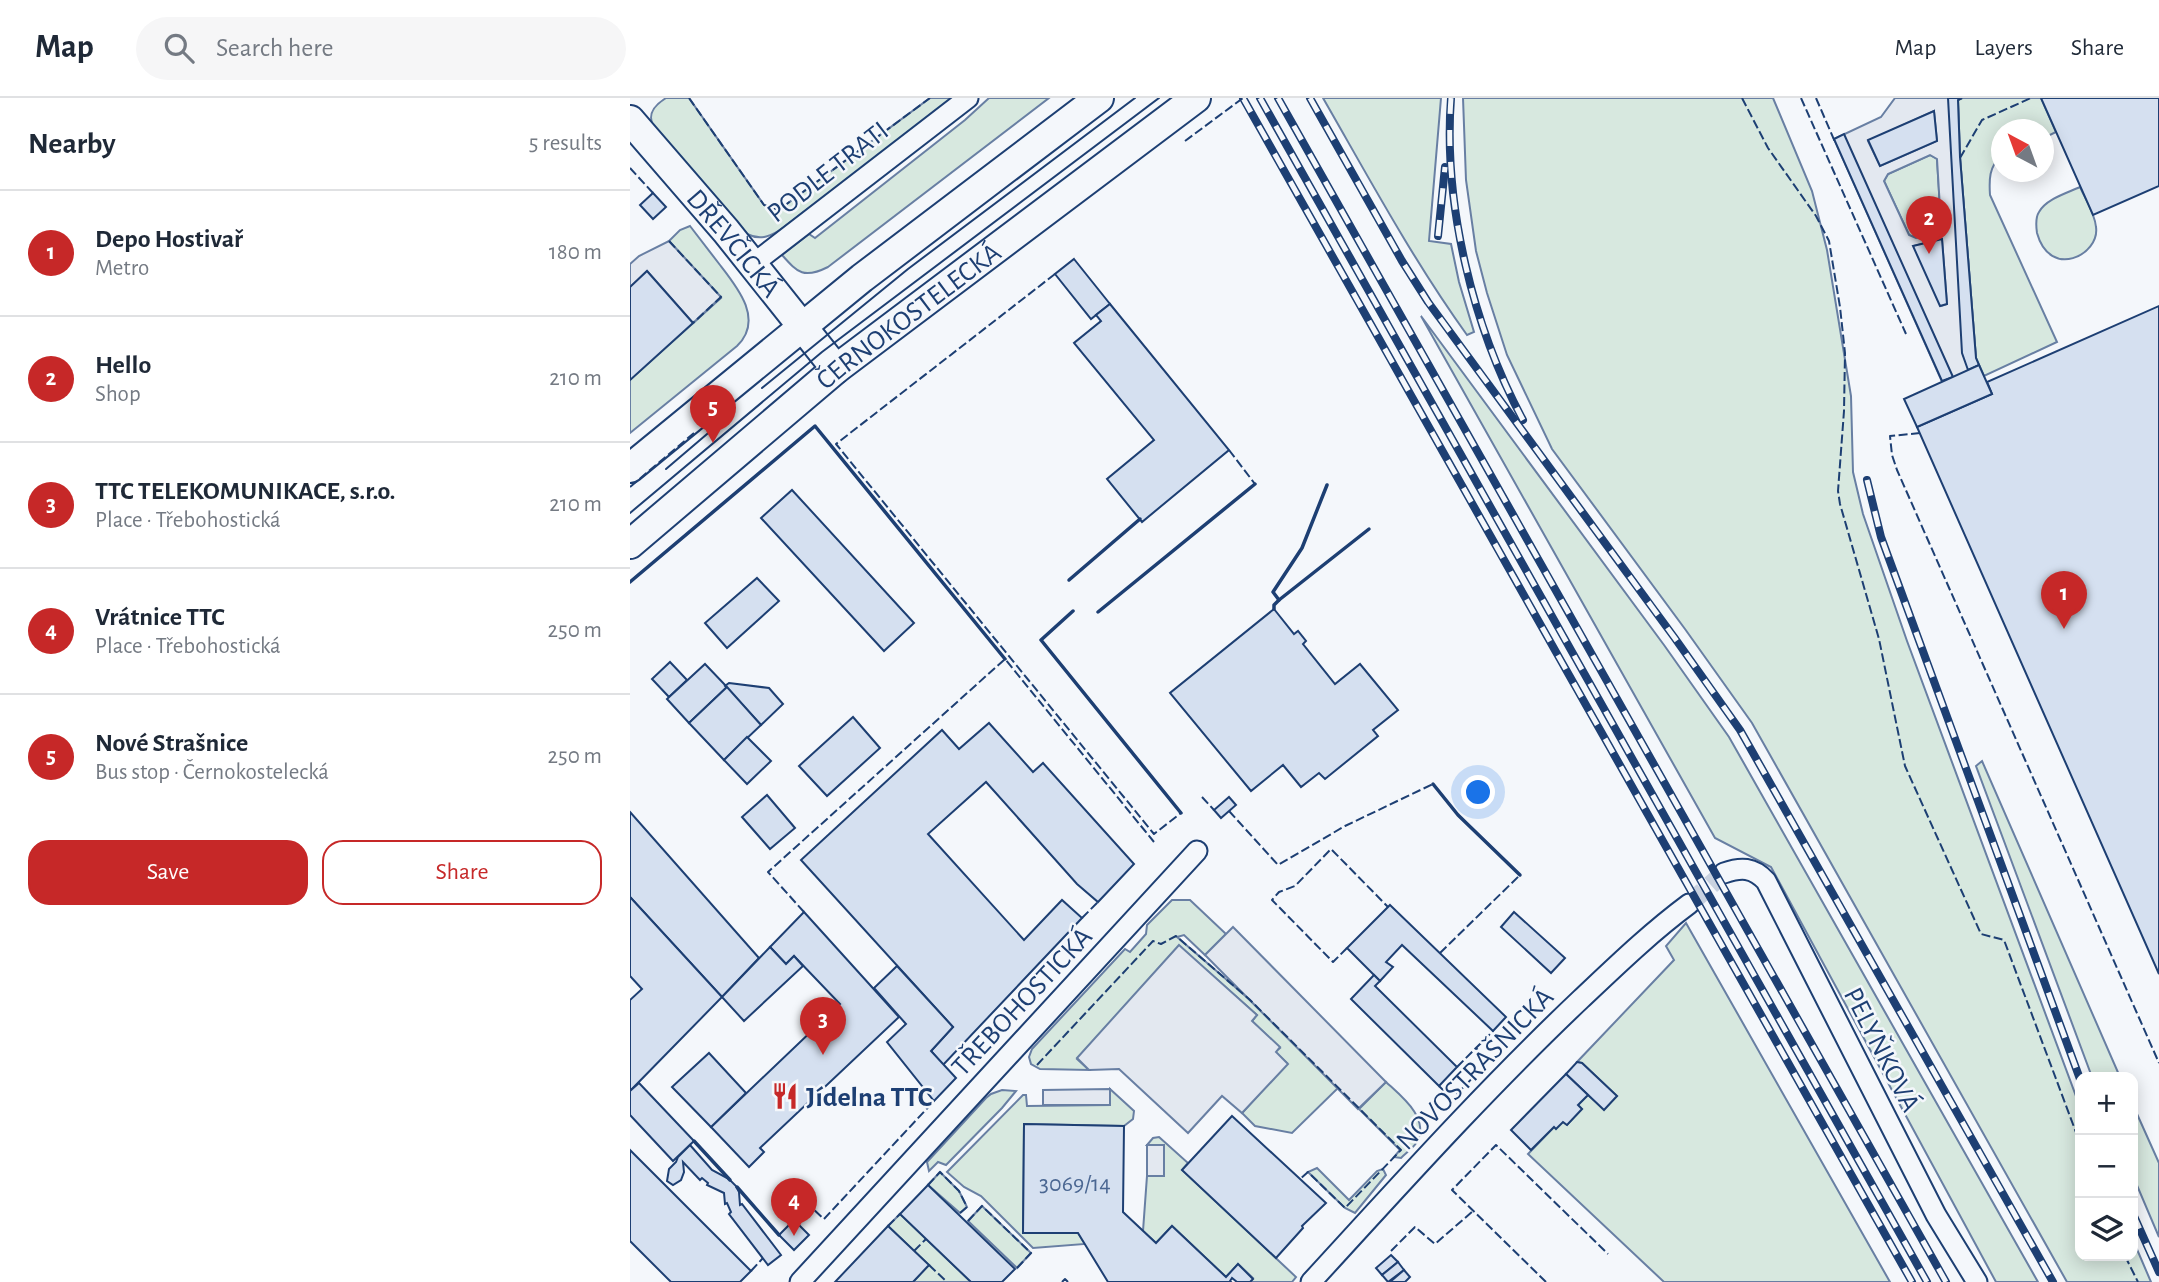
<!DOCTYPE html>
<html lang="en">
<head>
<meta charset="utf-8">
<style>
  :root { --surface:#fff; --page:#f6f6f7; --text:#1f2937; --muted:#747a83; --line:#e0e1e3; --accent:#c62828 }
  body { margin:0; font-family:"Alegreya Sans",sans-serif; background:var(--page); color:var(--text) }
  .controls { position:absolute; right:21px; bottom:21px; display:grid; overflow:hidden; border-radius:14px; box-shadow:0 4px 18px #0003 }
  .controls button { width:63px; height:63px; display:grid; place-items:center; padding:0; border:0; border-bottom:2px solid var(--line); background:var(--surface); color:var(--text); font:35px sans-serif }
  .compass { position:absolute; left:1361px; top:21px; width:63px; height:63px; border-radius:50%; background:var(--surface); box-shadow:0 4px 18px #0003; rotate:319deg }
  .you { position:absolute; left:849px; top:695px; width:24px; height:24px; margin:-18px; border:5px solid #fff; border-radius:50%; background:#1a73e8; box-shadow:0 0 0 10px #1a73e833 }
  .badge { display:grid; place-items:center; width:46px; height:46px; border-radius:50%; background:var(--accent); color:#fff; font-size:23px; font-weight:700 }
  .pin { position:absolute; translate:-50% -58px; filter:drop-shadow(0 2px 4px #0008) }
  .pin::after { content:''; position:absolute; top:37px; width:24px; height:21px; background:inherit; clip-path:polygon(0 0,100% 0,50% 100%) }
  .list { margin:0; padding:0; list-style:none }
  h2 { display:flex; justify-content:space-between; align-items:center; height:91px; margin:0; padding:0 28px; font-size:30px }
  h2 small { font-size:23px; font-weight:400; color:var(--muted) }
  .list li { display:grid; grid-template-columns:46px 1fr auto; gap:21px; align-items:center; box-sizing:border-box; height:126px; padding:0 28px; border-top:2px solid var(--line) }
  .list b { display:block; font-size:26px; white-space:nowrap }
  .list p { margin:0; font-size:23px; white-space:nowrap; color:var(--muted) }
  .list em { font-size:23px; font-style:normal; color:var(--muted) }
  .actions { display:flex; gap:14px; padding:21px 28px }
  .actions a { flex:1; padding:16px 0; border:2px solid var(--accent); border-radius:21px; text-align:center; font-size:24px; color:var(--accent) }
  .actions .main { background:var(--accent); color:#fff }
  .icon { flex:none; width:38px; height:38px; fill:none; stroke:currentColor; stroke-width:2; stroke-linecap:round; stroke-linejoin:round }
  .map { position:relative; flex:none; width:1529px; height:1184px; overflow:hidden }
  header { display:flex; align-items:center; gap:42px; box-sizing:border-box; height:98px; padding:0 35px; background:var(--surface); border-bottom:2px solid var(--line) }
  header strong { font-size:33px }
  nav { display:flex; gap:38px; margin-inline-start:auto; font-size:24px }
  .search { width:490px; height:63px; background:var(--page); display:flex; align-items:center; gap:18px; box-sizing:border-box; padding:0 24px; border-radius:38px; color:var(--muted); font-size:26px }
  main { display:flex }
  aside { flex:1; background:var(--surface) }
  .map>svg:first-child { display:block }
  .green { fill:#d7e8df; stroke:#687fa3; stroke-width:2 }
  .parking { fill:#e3e8f0; stroke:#687fa3; stroke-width:2; fill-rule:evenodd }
  .building { fill:#d5e0f0; stroke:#1d3f73; stroke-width:2 }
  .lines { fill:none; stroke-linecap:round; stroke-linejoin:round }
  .minor-tunnel { stroke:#c9d2e0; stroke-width:19; stroke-dasharray:19 10; stroke-linecap:butt }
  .minor-casing { stroke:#1d3f73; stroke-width:23 }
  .secondary-casing { stroke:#1d3f73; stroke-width:32 }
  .minor { stroke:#f4f7fb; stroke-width:19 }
  .secondary { stroke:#f4f7fb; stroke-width:28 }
  .tram { stroke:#1d3f73; stroke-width:2 }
  .rail-casing { stroke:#1d3f73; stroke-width:8 }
  .rail { stroke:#f4f7fb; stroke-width:5; stroke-dasharray:16; stroke-linecap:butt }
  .fence { stroke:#1d3f73; stroke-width:2; stroke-dasharray:9 3.5; stroke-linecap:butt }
  .wall { stroke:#1d3f73; stroke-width:3.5 }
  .labels { text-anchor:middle; stroke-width:5; stroke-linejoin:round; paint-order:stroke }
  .number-label { font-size:24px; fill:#4b6792 }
  .street-label { font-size:28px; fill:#1d3f73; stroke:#f4f7fb }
  .poi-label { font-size:28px; font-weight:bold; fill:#1d3f73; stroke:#f4f7fb; text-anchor:start }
</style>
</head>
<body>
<header>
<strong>Map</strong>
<div class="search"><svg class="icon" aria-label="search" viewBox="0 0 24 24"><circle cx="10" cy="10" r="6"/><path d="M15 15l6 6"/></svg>Search here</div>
<nav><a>Map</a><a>Layers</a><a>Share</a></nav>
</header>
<main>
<aside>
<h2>Nearby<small>5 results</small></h2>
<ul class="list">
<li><span class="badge">1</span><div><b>Depo Hostivař</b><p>Metro</p></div><em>180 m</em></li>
<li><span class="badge">2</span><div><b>Hello</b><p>Shop</p></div><em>210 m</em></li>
<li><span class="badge">3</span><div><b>TTC TELEKOMUNIKACE, s.r.o.</b><p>Place · Třebohostická</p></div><em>210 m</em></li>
<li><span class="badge">4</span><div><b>Vrátnice TTC</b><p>Place · Třebohostická</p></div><em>250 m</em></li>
<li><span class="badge">5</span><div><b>Nové Strašnice</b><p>Bus stop · Černokostelecká</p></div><em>250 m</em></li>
</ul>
<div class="actions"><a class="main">Save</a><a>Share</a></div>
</aside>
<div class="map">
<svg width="1529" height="1184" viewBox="0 0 1529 1184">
  <rect width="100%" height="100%" fill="#f4f7fb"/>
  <g class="green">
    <path d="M36 0H59L134 107 145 111 154 108 300 0H325L154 129C142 138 131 143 117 136L24 29C16 16 25 7 36 0Z"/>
    <path d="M359 0H419L198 169C174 181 168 175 152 157L179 136 185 140 335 22Z"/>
    <path d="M693 0H811L799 143 821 146 829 184 844 234 837 237C783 162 739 80 693 0Z"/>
    <path d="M833 0H1143L1182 93 1197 152 1221 298 1223 374 1233 416 1277 543 1450 1009V1158H1503V1142L1521 1184H1437L1122 625 1055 531 922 351 877 257 857 195 846 153 836 82Z"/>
    <path d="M1332 0H1411L1426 34 1414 40V32H1372L1371 59C1359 68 1359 82 1360 97L1427 244 1354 278 1346 260 1330 59 1328 2Z"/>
    <path d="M1300 57 1307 61 1311 127 1309 134 1286 140 1279 137 1254 83 1258 76Z"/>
    <path d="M1450 89C1456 102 1465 116 1466 129 1470 157 1420 182 1407 135 1406 128 1405 120 1409 114 1416 101 1437 95 1450 89Z"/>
    <path d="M60 128C70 141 80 154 90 167 108 190 134 222 107 248L0 335V282L91 200 39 143 50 132Z"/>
    <path d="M791 218 1034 547 1099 639 1408 1184H1366L1141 769 1085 740Z"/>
    <path d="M1352 663 1490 979H1462L1346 668Z"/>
    <path d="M542 802H560L596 836 575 857 554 837 547 839 619 901 708 990 662 1035 625 1028 612 1015 657 965 645 954 650 950 622 923 627 917 549 848 447 961 459 972 410 971 401 966 399 959 402 951 495 851 500 854 516 836 517 827Z"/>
    <path d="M1056 825 1260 1184H1034L898 1056 924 1029 933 1024 937 1027 952 1011 948 1007 958 997 974 1011 987 998 952 965 947 964 1044 862 1036 848Z"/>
    <path d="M756 984C771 998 800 1020 787 1044 783 1050 776 1055 771 1060L764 1059 770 1052 729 1011Z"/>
    <path d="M480 991 504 1013 503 1021 494 1028 394 1026 393 1135H448L455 1146 403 1150 351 1098 334 1089 317 1074 393 997H396L397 1008 480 1007Z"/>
    <path d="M372 992 386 993 372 1010 316 1067 308 1064 299 1073 297 1064 356 1000 361 996Z"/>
    <path d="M1503 1007 1529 1065V1139L1503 1078Z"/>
    <path d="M529 1039 558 1065 552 1072 666 1179 662 1184H620L623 1180 608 1166 596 1179 542 1128 526 1145 513 1133 517 1078 534 1077V1047H517L523 1040Z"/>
    <path d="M687 1070 719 1102 747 1073 753 1071 756 1077 725 1115 715 1110 678 1074Z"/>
    <path d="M310 1074 329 1093 337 1109 330 1115 298 1087Z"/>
    <path d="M352 1108 401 1155 387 1170 338 1123Z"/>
    <path d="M270 1116 341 1184H283L299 1167 258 1128Z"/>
  </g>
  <g class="parking">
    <path d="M1265 0H1332L1328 2 1330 59 1346 260 1325 313 1204 41 1251 19ZM1304 13 1307 43 1250 68 1238 43ZM1300 57 1307 61 1311 127 1308 134 1286 140 1279 137 1254 83 1258 76ZM1312 141 1317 206 1311 208 1284 148Z"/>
    <path d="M39 143 91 199 63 225 17 173 0 189V166L9 158Z"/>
    <path d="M603 829 756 984 728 1011 575 857Z"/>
    <path d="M549 847 627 917 622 923 650 949 646 954 658 966 612 1015 592 998 558 1035 489 971 459 972 447 960Z"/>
    <path d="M480 991V1007H413V992Z"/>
    <rect x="517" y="1047" width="17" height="31"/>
  </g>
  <g class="building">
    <path d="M1318 0H1332L1328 2 1330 59 1346 260 1349 267 1338 272 1332 255Z"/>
    <path d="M1411 0H1529V88L1463 117Z"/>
    <path d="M1304 13 1307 43 1250 68 1238 42Z"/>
    <path d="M1214 36 1323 279 1312 283 1204 41Z"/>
    <path d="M23 95 36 109 23 121 10 107Z"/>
    <path d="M1312 141 1317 206 1310 208 1283 148Z"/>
    <path d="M444 161 480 206 461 221 425 176Z"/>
    <path d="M17 173 63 225 0 282V189Z"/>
    <path d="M480 206 599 352 512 424 477 381 524 342 444 245 471 223 466 217Z"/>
    <path d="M1529 208V876L1287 329 1362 296 1357 284Z"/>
    <path d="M1349 267 1362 296 1287 329 1274 301Z"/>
    <path d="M162 392 284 525 254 553 131 420Z"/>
    <path d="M127 480 149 503 97 550 75 525Z"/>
    <path d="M644 511 664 536 668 533 676 543 673 546 705 586 730 566 768 612 743 632 748 638 695 681 689 675 671 689 653 667 621 693 540 595Z"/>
    <path d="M40 564 57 582 39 599 22 581Z"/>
    <path d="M75 566 97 589 59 625 37 601Z"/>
    <path d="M99 585 139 590 153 606 131 627 95 588Z"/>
    <path d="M97 589 131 627 94 662 59 625Z"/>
    <path d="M223 619 250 650 197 698 169 668Z"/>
    <path d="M359 625 403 674 413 665 504 766 468 804 447 786 356 684 298 736 394 842 432 802 452 820 313 967 301 953 323 929 171 762 312 632 329 651Z"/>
    <path d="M117 639 141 663 117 686 94 662Z"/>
    <path d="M137 697 165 730 140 751 112 719Z"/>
    <path d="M599 699 606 707 591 720 584 712Z"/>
    <path d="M0 714 129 860 92 899 0 799Z"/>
    <path d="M0 799 92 899 0 993V902L12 891 0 878Z"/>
    <path d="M760 807 876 919 863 933 772 847 756 864 763 869 750 883 717 850Z"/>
    <path d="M174 814 269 919 130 1050 134 1054 119 1069 81 1029 210 906 164 858 156 866 140 849Z"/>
    <path d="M884 814 935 860 921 875 871 829Z"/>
    <path d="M140 849 156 866 164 858 173 868 114 923 92 899Z"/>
    <path d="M267 868 323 929 301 953 326 980 304 1003 257 944 276 926 244 890Z"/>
    <path d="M744 877 750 883 745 888 827 969 809 988 721 901Z"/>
    <path d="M79 955 116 995 81 1029 42 989Z"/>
    <path d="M947 964 952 965 987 998 974 1012 936 976Z"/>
    <path d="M936 976 958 997 948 1007 952 1011 937 1027 933 1024 926 1031 924 1029 901 1052 881 1032Z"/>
    <path d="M9 985 64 1043 43 1063 0 1017V993Z"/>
    <path d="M602 1018 696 1105 672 1128 673 1130 646 1160 552 1072Z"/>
    <path d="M394 1026 494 1028 493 1114 526 1145 542 1128 596 1179 608 1166 623 1181 620 1184H607L602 1180 600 1183 601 1184H478L448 1135H393Z"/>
    <path d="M60 1047 82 1072 99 1081 106 1088 109 1094 110 1107 112 1106 151 1157 138 1167 99 1116 101 1114 97 1105 95 1106 94 1095 77 1087 78 1085 72 1080 70 1082 53 1064 54 1074 51 1082 43 1087 37 1083 39 1071 46 1064 48 1059Z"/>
    <path d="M0 1052 121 1173 110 1184H41L0 1143Z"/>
    <path d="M298 1087 385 1171 372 1184H341L270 1116Z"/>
    <path d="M164 1122 179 1137 164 1152 149 1137Z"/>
    <path d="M258 1128 299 1167 283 1184H205Z"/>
    <path d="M761 1157 768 1164 752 1177 746 1170Z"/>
    <path d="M768 1164 774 1172 758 1184 752 1177Z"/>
    <path d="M774 1172 780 1179 775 1184H760Z"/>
  </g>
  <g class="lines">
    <path class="minor-tunnel" d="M1059 806 1094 775"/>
    <defs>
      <g id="minor">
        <path d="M123 166 338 0"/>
        <path d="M1094 775C1111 769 1123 769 1136 783L1306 1117 1347 1184"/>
        <path d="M170 1184 567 753"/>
        <path d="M681 1184C769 1088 856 991 951 901 986 868 1020 835 1059 806"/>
      </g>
      <g id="secondary">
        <path id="s1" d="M0 22 96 133 206 271"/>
        <path d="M0 370 232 180 469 0"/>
        <path id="s2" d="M0 446 206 271 566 0"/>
      </g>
    </defs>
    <use href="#minor" class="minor-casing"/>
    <use href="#secondary" class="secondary-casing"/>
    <use href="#minor" class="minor"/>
    <use href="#secondary" class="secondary"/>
    <g class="tram">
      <path d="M132 290 278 171 505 0"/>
      <path d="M36 371 97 319"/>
      <path d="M0 415 192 254 529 0"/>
    </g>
    <defs>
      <g id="rail">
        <path d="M613 0 1282 1184"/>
        <path d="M630 0 1297 1184"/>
        <path d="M648 0 1316 1184"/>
        <path d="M680 0 772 163 798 204 1044 539 1110 632 1423 1184"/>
        <path d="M821 0C813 106 843 229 893 322"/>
        <path d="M808 138 815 69"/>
        <path d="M1237 382 1251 439 1269 488 1450 981"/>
        <path d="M1503 1116 1529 1174"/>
      </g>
    </defs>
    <use href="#rail" class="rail-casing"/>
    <use href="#rail" class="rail"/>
    <g class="fence">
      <path d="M59 0 134 107 145 111 154 108 300 0"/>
      <path d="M1112 0 1138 50 1186 118 1199 143 1210 209 1215 255 1214 313 1208 393 1210 406 1249 541 1275 668 1351 836 1374 842 1450 1045"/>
      <path d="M1171 0 1276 236"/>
      <path d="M1186 0 1205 44"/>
      <path d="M555 43 613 0"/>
      <path d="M1330 60 1352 22 1401 0"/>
      <path d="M0 70 23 95"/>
      <path d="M39 143 91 199 63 225"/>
      <path d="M425 176 206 346 524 736 551 715"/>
      <path d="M1290 335 1260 338 1262 357 1267 372 1529 965"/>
      <path d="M599 352 625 386"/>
      <path d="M0 389 64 335"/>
      <path d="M572 699 584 712"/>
      <path d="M599 713 648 767 715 728 803 686"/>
      <path d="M174 814 138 774 375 561 524 744"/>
      <path d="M452 820 468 804"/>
      <path d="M717 850 703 864 642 802 649 794 665 788 701 751 758 809"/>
      <path d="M810 855 890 777"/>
      <path d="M407 967 523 843 531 846 546 838 619 901 771 1052 715 1110 678 1074 670 1081"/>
      <path d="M827 969 863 933"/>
      <path d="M809 988 822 1001 859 963 846 950"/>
      <path d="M298 1087 310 1074 329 1093 337 1109 330 1115"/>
      <path d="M338 1123 352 1108 401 1155 387 1170"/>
      <path d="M167 1125 182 1110 194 1121 304 1003"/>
      <path d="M258 1128 270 1116"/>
      <path d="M284 1153 296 1141"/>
      <path d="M761 1153 785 1129 805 1146 843 1113"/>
      <path d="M1495 1158 1508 1184"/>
      <path d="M299 1167 317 1184"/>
      <path d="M121 1173 133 1160"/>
      <path d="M432 1184 435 1181 438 1184"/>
      <path d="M916 1184 822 1092 866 1047 978 1156"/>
    </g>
    <g class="wall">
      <path d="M439 482 510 421"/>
      <path d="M0 484 185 328 375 561"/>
      <path d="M649 502 643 494 672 450 697 387"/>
      <path d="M644 511V507L649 502 739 431"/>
      <path d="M443 513 411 542 551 715"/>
      <path d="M468 514 625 386"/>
      <path d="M803 686 828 717 890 777"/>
      <path d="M64 1043 100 1082"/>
      <path d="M107 1089 149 1137"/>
    </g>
  </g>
  <defs>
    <symbol id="restaurant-bare" viewBox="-9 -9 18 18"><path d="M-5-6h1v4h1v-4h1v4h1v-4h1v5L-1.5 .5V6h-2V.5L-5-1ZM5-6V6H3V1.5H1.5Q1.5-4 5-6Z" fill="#c62828" stroke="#f4f7fb" stroke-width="2.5" paint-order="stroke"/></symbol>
  </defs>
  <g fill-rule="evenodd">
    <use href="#restaurant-bare" x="136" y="979" width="38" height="38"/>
  </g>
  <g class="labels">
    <g class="number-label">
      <text x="445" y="1093">3069/14</text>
    </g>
    <g class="street-label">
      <text transform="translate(197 73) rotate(-38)" y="10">PODLE TRATI</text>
      <text dy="10" stroke="none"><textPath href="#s1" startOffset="161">DŘEVČICKÁ</textPath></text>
      <text dy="10" stroke="none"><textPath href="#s2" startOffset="360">ČERNOKOSTELECKÁ</textPath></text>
      <text transform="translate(391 903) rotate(-47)" y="10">TŘEBOHOSTICKÁ</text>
      <text transform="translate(1253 951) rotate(63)" y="10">PELYŇKOVÁ</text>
      <text transform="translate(844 970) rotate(-46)" y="10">NOVOSTRAŠNICKÁ</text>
    </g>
    <g class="poi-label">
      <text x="176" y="1008">Jídelna TTC</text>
    </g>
  </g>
</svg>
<div class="controls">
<button>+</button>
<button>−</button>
<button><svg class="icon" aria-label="layers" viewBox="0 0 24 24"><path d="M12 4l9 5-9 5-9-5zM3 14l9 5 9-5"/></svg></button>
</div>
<svg class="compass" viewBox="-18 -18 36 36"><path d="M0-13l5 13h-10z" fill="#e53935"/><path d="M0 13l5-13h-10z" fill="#747a83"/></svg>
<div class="you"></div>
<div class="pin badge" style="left:1434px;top:531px">1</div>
<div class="pin badge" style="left:1299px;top:156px">2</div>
<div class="pin badge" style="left:193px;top:957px">3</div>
<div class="pin badge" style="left:164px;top:1138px">4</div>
<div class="pin badge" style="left:83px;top:345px">5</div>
</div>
</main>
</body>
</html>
